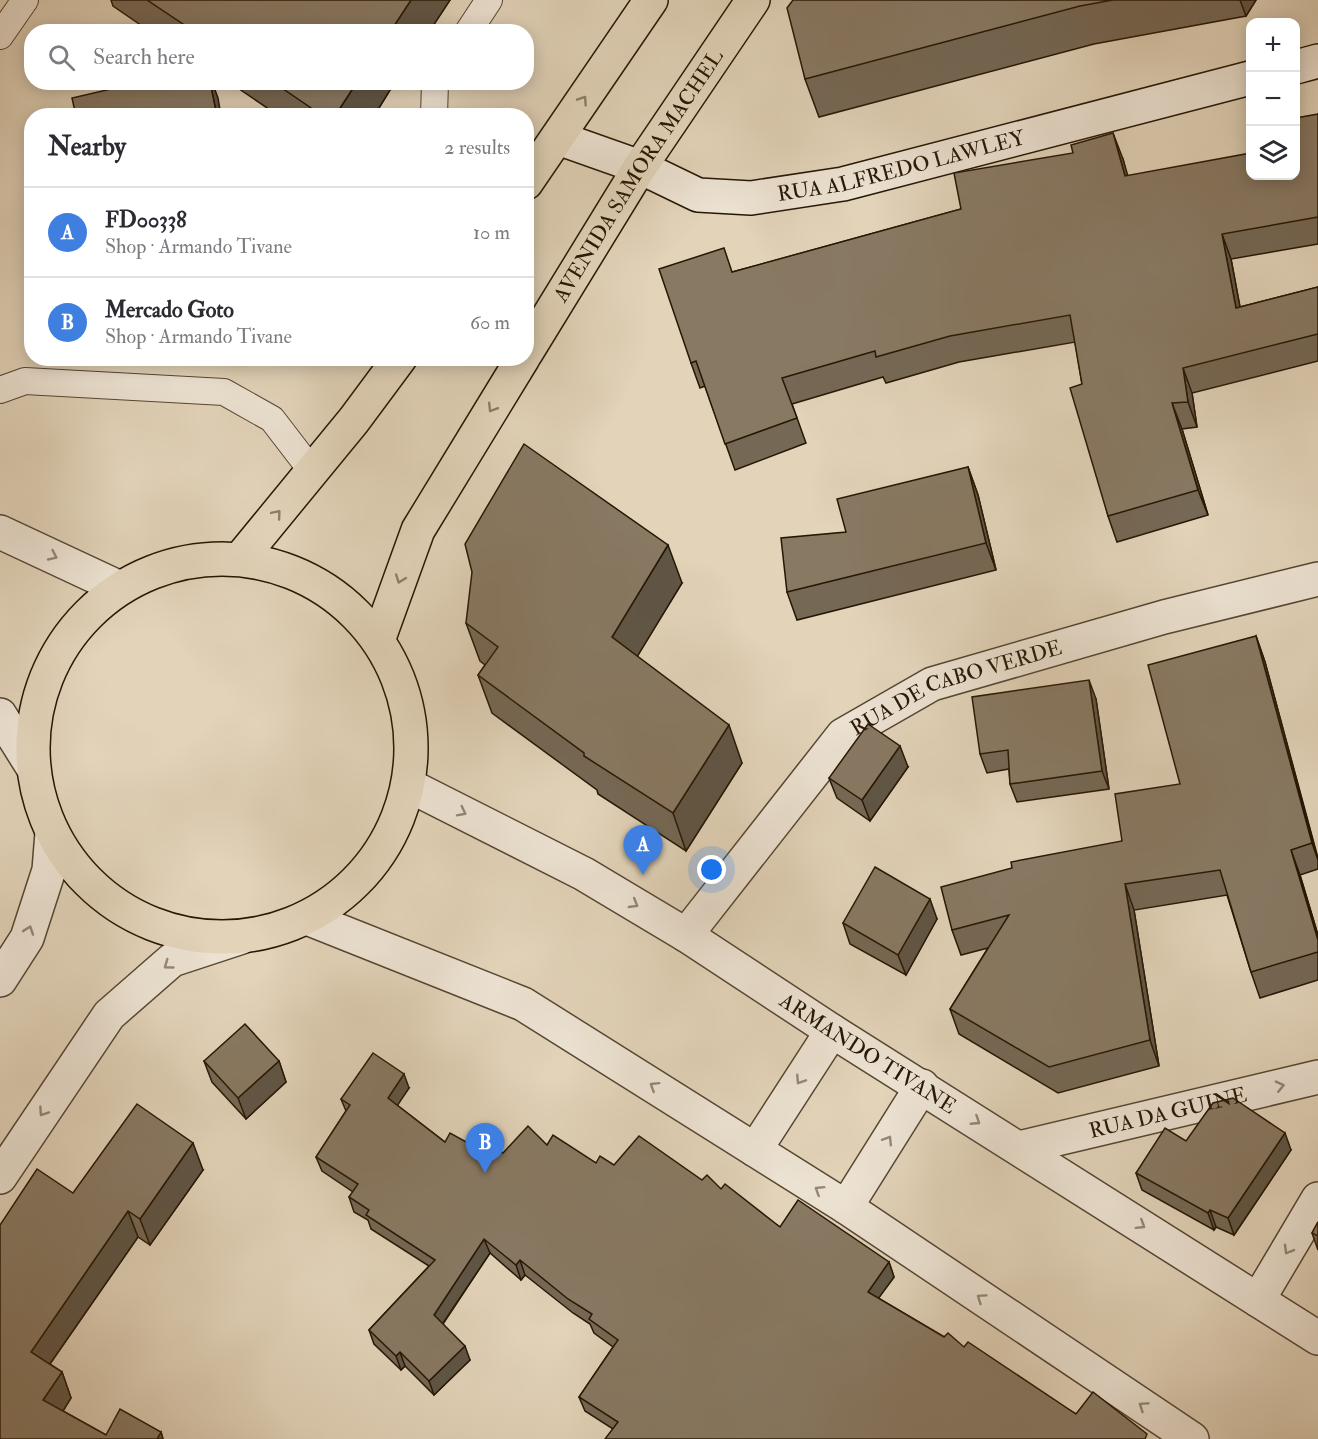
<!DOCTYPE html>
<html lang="en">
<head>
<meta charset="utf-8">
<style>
  :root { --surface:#fff; --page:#f7f7f7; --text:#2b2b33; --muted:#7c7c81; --line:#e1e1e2; --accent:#8f2418 }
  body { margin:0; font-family:"IM FELL Double Pica",serif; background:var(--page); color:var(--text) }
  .controls { position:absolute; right:18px; top:18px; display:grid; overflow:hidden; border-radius:12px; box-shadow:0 3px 15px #0003 }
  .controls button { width:54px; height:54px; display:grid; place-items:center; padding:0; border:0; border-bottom:2px solid var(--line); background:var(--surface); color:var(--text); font:30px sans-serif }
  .you { position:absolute; left:712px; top:870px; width:21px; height:21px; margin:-15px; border:4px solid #fff; border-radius:50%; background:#1a73e8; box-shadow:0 0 0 9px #1a73e833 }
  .badge { display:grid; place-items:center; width:39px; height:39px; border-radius:50%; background:var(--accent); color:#fff; font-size:20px; font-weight:700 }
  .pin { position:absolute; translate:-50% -50px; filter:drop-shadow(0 2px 3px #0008) }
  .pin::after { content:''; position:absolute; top:32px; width:21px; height:18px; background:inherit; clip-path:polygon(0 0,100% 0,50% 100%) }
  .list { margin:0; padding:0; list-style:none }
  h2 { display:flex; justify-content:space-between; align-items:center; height:78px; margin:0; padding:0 24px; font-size:26px }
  h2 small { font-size:20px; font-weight:400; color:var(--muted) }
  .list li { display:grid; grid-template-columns:39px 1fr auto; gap:18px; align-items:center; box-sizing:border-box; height:90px; padding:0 24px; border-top:2px solid var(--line) }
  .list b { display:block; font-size:22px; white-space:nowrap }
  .list p { margin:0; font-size:20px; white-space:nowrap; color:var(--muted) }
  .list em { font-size:20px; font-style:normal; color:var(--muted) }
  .icon { flex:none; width:33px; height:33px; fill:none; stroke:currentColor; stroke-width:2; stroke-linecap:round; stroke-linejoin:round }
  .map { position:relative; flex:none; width:1318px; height:1439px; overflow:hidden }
  .search { position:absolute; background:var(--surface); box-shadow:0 3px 15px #0003; left:24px; top:24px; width:510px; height:66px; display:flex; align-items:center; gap:15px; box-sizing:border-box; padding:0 21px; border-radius:24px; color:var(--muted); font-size:22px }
  .panel { position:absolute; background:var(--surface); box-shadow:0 3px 15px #0003; left:24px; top:108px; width:510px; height:258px; border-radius:24px }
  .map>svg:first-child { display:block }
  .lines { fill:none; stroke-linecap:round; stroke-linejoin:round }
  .service-casing { stroke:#554632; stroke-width:28 }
  .minor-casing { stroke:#554632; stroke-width:36 }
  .tertiary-casing { stroke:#554632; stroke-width:36 }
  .secondary-casing { stroke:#261705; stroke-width:36 }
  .trunk-casing { stroke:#261705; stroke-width:36 }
  .service { stroke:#ece2d2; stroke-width:26 }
  .minor { stroke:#ece2d2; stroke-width:33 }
  .tertiary { stroke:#ece2d2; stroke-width:33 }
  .secondary { stroke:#ece2d2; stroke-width:33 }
  .trunk { stroke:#e2d3b9; stroke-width:33 }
  .wall { fill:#756855; stroke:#261705; stroke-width:1.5 }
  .shaded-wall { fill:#5f5545; stroke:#261705; stroke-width:1.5 }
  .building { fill:#887963; stroke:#261705; stroke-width:1.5 }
  .oneway { stroke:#8d7e68 }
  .oneway2 { stroke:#938776 }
  .labels { text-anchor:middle; stroke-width:6; stroke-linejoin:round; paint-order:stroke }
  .street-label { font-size:21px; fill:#261705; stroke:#ece2d2 }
</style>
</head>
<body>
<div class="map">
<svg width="1318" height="1439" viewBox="0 0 1318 1439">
  <rect width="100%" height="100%" fill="#e2d3b9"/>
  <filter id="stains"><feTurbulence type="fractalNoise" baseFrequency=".00333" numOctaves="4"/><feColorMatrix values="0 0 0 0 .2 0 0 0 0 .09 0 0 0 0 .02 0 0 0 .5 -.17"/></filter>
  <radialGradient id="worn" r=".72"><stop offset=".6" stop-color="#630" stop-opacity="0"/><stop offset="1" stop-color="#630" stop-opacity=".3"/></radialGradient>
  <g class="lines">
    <defs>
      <g id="service">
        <path d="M468 32 489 0"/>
        <path d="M0 36 25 0"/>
        <path d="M434 116 435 82"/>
        <path d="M0 390 25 381 224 392 272 419 312 471"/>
      </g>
      <g id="minor">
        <path id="s1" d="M686 935 843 735 932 684 1164 617 1318 579"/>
        <path id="s2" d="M1019 1148 1318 1077"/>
        <path d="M1258 1300 1318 1199"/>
      </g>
      <g id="tertiary">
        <path d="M0 532 120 588"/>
        <path d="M0 715 32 766"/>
        <path id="s3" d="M410 786 584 874 686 935 832 1031 1318 1338"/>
        <path d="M307 918 523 1004 846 1207 1192 1439"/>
        <path d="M0 980 27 938 49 870 52 833"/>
        <path d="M755 1150 832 1031"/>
        <path d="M0 1177 109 1015 172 960 242 937"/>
        <path d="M846 1207 922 1086"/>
      </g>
      <g id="secondary">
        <path d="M1296 67 1318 61"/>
        <path id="s4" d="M558 138 640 167 698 195 751 198 843 184 1250 78"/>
      </g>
      <g id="trunk">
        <path d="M526 183 651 0"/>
        <path id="s5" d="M526 353 640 167 753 0"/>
        <path d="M240 559 354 420 400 358"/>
        <circle cx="222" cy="748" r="189"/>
        <path d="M379 638 418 530 523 358"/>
      </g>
    </defs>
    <use href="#service" class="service-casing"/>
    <use href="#minor" class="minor-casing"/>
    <use href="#tertiary" class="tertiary-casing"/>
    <use href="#secondary" class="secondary-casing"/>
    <use href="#trunk" class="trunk-casing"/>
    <use href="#service" class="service"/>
    <use href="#minor" class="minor"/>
    <use href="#tertiary" class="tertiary"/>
    <use href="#secondary" class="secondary"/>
    <use href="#trunk" class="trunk"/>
  </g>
  <g class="wall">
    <path d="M111 0H450L429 32H151L113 6Z"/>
    <path d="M793 0H1256L1246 16 1094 44 819 117 805 79Z"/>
    <path d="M229 82H395L374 116H279Z"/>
    <path d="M1318 114V244L1231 259 1240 307 1318 287V361L1192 393 1197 427 1182 429 1208 515 1117 542 1108 516 1082 384 1075 342 959 362 886 383 883 377 792 404 806 443 735 470 705 386 700 388 691 363 733 272 961 209 1123 159 1127 176H1251Z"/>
    <path d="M968 467 978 495 996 570 797 620 787 592 846 532Z"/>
    <path d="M682 583 637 656 742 763 686 851 598 794 597 790 492 713 478 675 485 665 480 661 466 623Z"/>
    <path d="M1256 636 1265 662 1318 858V869L1300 875 1318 935V980L1260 998 1251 972 1227 895 1134 910 1159 1066 1058 1093 959 1034 950 1009 988 948 961 955 952 930 1122 841 1180 784Z"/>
    <path d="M1096 699 1109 789 1017 802 1010 784 1009 769 987 773 980 754Z"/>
    <path d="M908 767 870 821 837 798 829 778Z"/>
    <path d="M937 919 906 975 850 944 843 923Z"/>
    <path d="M204 1061H279L286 1082 246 1119 212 1082Z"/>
    <path d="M409 1088 397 1105 445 1142 503 1153 547 1145 596 1163 702 1180 721 1189 780 1227 889 1262 894 1277 878 1298 1076 1414 1147 1434 613 1429 585 1411 579 1397 613 1347 594 1333 590 1324 573 1313 525 1275 521 1280 490 1253 443 1324 470 1360 434 1395 405 1366 401 1370 374 1344 369 1330 429 1266 371 1229 368 1220 354 1212 349 1197 353 1192 322 1171 316 1157 346 1111 341 1099Z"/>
    <path d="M1186 1141 1291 1150 1234 1235 1216 1227 1214 1230 1142 1190 1136 1173Z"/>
    <path d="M203 1170 150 1245 138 1237 50 1364 62 1372 71 1398 63 1411 106 1435 161 1432 163 1439H0L73 1193Z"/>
    <path d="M1318 1222V1250L1312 1233Z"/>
  </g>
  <g class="shaded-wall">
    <path d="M411 0H450L429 32H390Z"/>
    <path d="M1240 0H1256L1246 16Z"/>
    <path d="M210 82H212L218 98 221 116H217Z"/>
    <path d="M357 82H395L374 116H335Z"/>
    <path d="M1113 133 1123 159 1135 201 1125 176Z"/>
    <path d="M1222 234 1231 259 1245 334 1236 308Z"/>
    <path d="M1183 368 1192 393 1197 427 1188 402Z"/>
    <path d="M1172 403 1182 429 1208 515 1198 490Z"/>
    <path d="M968 467 978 495 996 570 986 543Z"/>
    <path d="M668 545 682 583 626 675 612 637Z"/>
    <path d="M1256 636 1265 662 1318 860 1312 843Z"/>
    <path d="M1089 680 1096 699 1109 789 1102 771Z"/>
    <path d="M729 725 742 763 686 851 673 813Z"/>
    <path d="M900 746 908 767 870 821 862 800Z"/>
    <path d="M1291 850 1300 875 1318 935V940Z"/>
    <path d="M1125 884 1134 910 1159 1066 1150 1040Z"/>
    <path d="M930 899 937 919 906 975 898 955Z"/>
    <path d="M279 1061 286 1082 246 1119 238 1098Z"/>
    <path d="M404 1074 409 1088 393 1112 388 1098Z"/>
    <path d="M1285 1133 1291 1150 1234 1235 1228 1218Z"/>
    <path d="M193 1143 203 1170 150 1245 140 1219Z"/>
    <path d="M1210 1210 1216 1227 1214 1230 1208 1213Z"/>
    <path d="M128 1211 138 1237 40 1378 31 1352Z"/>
    <path d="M484 1239 490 1253 439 1329 434 1315Z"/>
    <path d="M520 1260 525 1275 521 1280 516 1265Z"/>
    <path d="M889 1262 894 1277 873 1306 868 1292Z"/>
    <path d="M465 1346 470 1360 434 1395 429 1381Z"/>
    <path d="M400 1352 405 1366 401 1370 396 1356Z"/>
    <path d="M62 1372 71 1398 53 1427 43 1400Z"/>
    <path d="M161 1432 163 1439H157Z"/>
  </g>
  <g class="building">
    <path d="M147 0H411L390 32H195Z"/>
    <path d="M793 0H1113L1080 6 805 79 787 8Z"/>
    <path d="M141 82H210L217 116H76L72 98Z"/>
    <path d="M273 82H357L335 116H323Z"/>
    <path d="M1318 114V217L1222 234 1236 308 1318 287V334L1183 368 1188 402 1172 403 1198 490 1108 516 1070 388 1082 384 1070 315 950 336 876 357 875 351 782 378 797 418 725 444 696 361 691 363 659 269 724 248 732 272 961 209 954 173 1073 153 1071 145 1113 133 1125 176 1251 153V176H1296V118Z"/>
    <path d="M1251 125V142L1248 126Z"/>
    <path d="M524 444 668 545 612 637 729 725 673 813 584 756V753L478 675 498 647 466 623 472 572 465 544Z"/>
    <path d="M968 467 986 543 787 592 781 538 846 532 837 499Z"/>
    <path d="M1256 636 1312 843 1291 850 1318 940V952L1251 972 1220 870 1125 884 1150 1040 1049 1067 950 1009 1009 915 952 930 941 887 1012 868 1011 862 1122 841 1115 794 1180 784 1148 665Z"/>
    <path d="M1089 680 1102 771 1010 784 1008 750 980 754 972 697Z"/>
    <path d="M868 724 900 746 862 800 829 778Z"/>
    <path d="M875 867 930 899 898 955 843 923Z"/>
    <path d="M245 1024 279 1061 238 1098 204 1061Z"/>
    <path d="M373 1053 404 1074 388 1098 445 1142 450 1133 477 1148 482 1140 503 1153 528 1126 547 1145 553 1135 596 1163 600 1156 614 1165 639 1136 702 1180 707 1175 721 1189 725 1184 780 1227 798 1200 889 1262 868 1292 944 1337 948 1333 964 1347 968 1342 1076 1414 1093 1392 1147 1434 1145 1439H605L618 1422 579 1397 618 1340 589 1319 592 1314 568 1299 520 1260 516 1265 484 1239 434 1315 465 1346 429 1381 400 1352 396 1356 369 1330 435 1260 366 1215 369 1210 349 1197 358 1184 316 1157 350 1105 341 1099Z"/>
    <path d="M1233 1098 1285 1133 1228 1218 1210 1210 1208 1213 1136 1173 1165 1128 1186 1141 1213 1103Z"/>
    <path d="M137 1104 193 1143 140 1219 128 1211 31 1352 62 1372 43 1400 106 1435 120 1409 161 1432 157 1439H0V1225L37 1169 73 1193Z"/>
    <path d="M1318 1222V1236L1312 1233Z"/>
  </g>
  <defs><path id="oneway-chevron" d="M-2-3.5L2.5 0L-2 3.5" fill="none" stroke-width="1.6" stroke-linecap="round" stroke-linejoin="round" transform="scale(1.5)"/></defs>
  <g class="oneway">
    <use href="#oneway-chevron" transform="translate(583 100) rotate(-56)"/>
    <use href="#oneway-chevron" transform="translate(492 408) rotate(122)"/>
    <use href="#oneway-chevron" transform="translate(277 514) rotate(-50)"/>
    <use href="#oneway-chevron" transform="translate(400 579) rotate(110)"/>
  </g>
  <g class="oneway2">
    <use href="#oneway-chevron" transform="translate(53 556) rotate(25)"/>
    <use href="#oneway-chevron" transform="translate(462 812) rotate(27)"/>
    <use href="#oneway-chevron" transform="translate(634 904) rotate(31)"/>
    <use href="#oneway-chevron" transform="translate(29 930) rotate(-71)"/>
    <use href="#oneway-chevron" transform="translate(168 965) rotate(144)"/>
    <use href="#oneway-chevron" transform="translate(800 1080) rotate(123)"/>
    <use href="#oneway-chevron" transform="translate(654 1086) rotate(-148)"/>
    <use href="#oneway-chevron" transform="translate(1280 1086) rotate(-13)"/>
    <use href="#oneway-chevron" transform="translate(43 1112) rotate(124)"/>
    <use href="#oneway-chevron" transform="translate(976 1121) rotate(33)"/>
    <use href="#oneway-chevron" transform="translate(888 1140) rotate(-58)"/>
    <use href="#oneway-chevron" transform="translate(819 1190) rotate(-148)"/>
    <use href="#oneway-chevron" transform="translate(1141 1225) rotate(32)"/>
    <use href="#oneway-chevron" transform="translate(1288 1250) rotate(120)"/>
    <use href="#oneway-chevron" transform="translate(981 1298) rotate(-146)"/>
    <use href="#oneway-chevron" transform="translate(1143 1406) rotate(-146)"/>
  </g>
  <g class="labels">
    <g class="street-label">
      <text dy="7" stroke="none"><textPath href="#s4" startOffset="358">RUA ALFREDO LAWLEY</textPath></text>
      <text dy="7" stroke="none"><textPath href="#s5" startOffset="210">AVENIDA SAMORA MACHEL</textPath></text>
      <text dy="7" stroke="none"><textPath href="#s1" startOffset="378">RUA DE CABO VERDE</textPath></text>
      <text dy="7" stroke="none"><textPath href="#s3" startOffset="531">ARMANDO TIVANE</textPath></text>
      <text dy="7" stroke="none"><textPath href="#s2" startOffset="153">RUA DA GUINE</textPath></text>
    </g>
  </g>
  <rect width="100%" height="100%" filter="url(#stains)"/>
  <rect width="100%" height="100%" fill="url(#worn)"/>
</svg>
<div class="controls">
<button>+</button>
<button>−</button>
<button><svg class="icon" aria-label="layers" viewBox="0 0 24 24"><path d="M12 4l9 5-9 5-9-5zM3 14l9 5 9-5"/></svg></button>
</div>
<div class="you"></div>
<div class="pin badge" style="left:643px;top:875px;background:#3f7fe0">A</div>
<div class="pin badge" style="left:485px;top:1173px;background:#3f7fe0">B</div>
<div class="search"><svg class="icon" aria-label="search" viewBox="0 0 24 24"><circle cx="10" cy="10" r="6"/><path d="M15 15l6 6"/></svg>Search here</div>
<section class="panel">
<h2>Nearby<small>2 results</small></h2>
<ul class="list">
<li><span class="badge" style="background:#3f7fe0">A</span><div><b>FD00338</b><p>Shop · Armando Tivane</p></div><em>10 m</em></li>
<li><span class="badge" style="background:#3f7fe0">B</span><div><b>Mercado Goto</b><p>Shop · Armando Tivane</p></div><em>60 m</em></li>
</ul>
</section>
</div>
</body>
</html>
